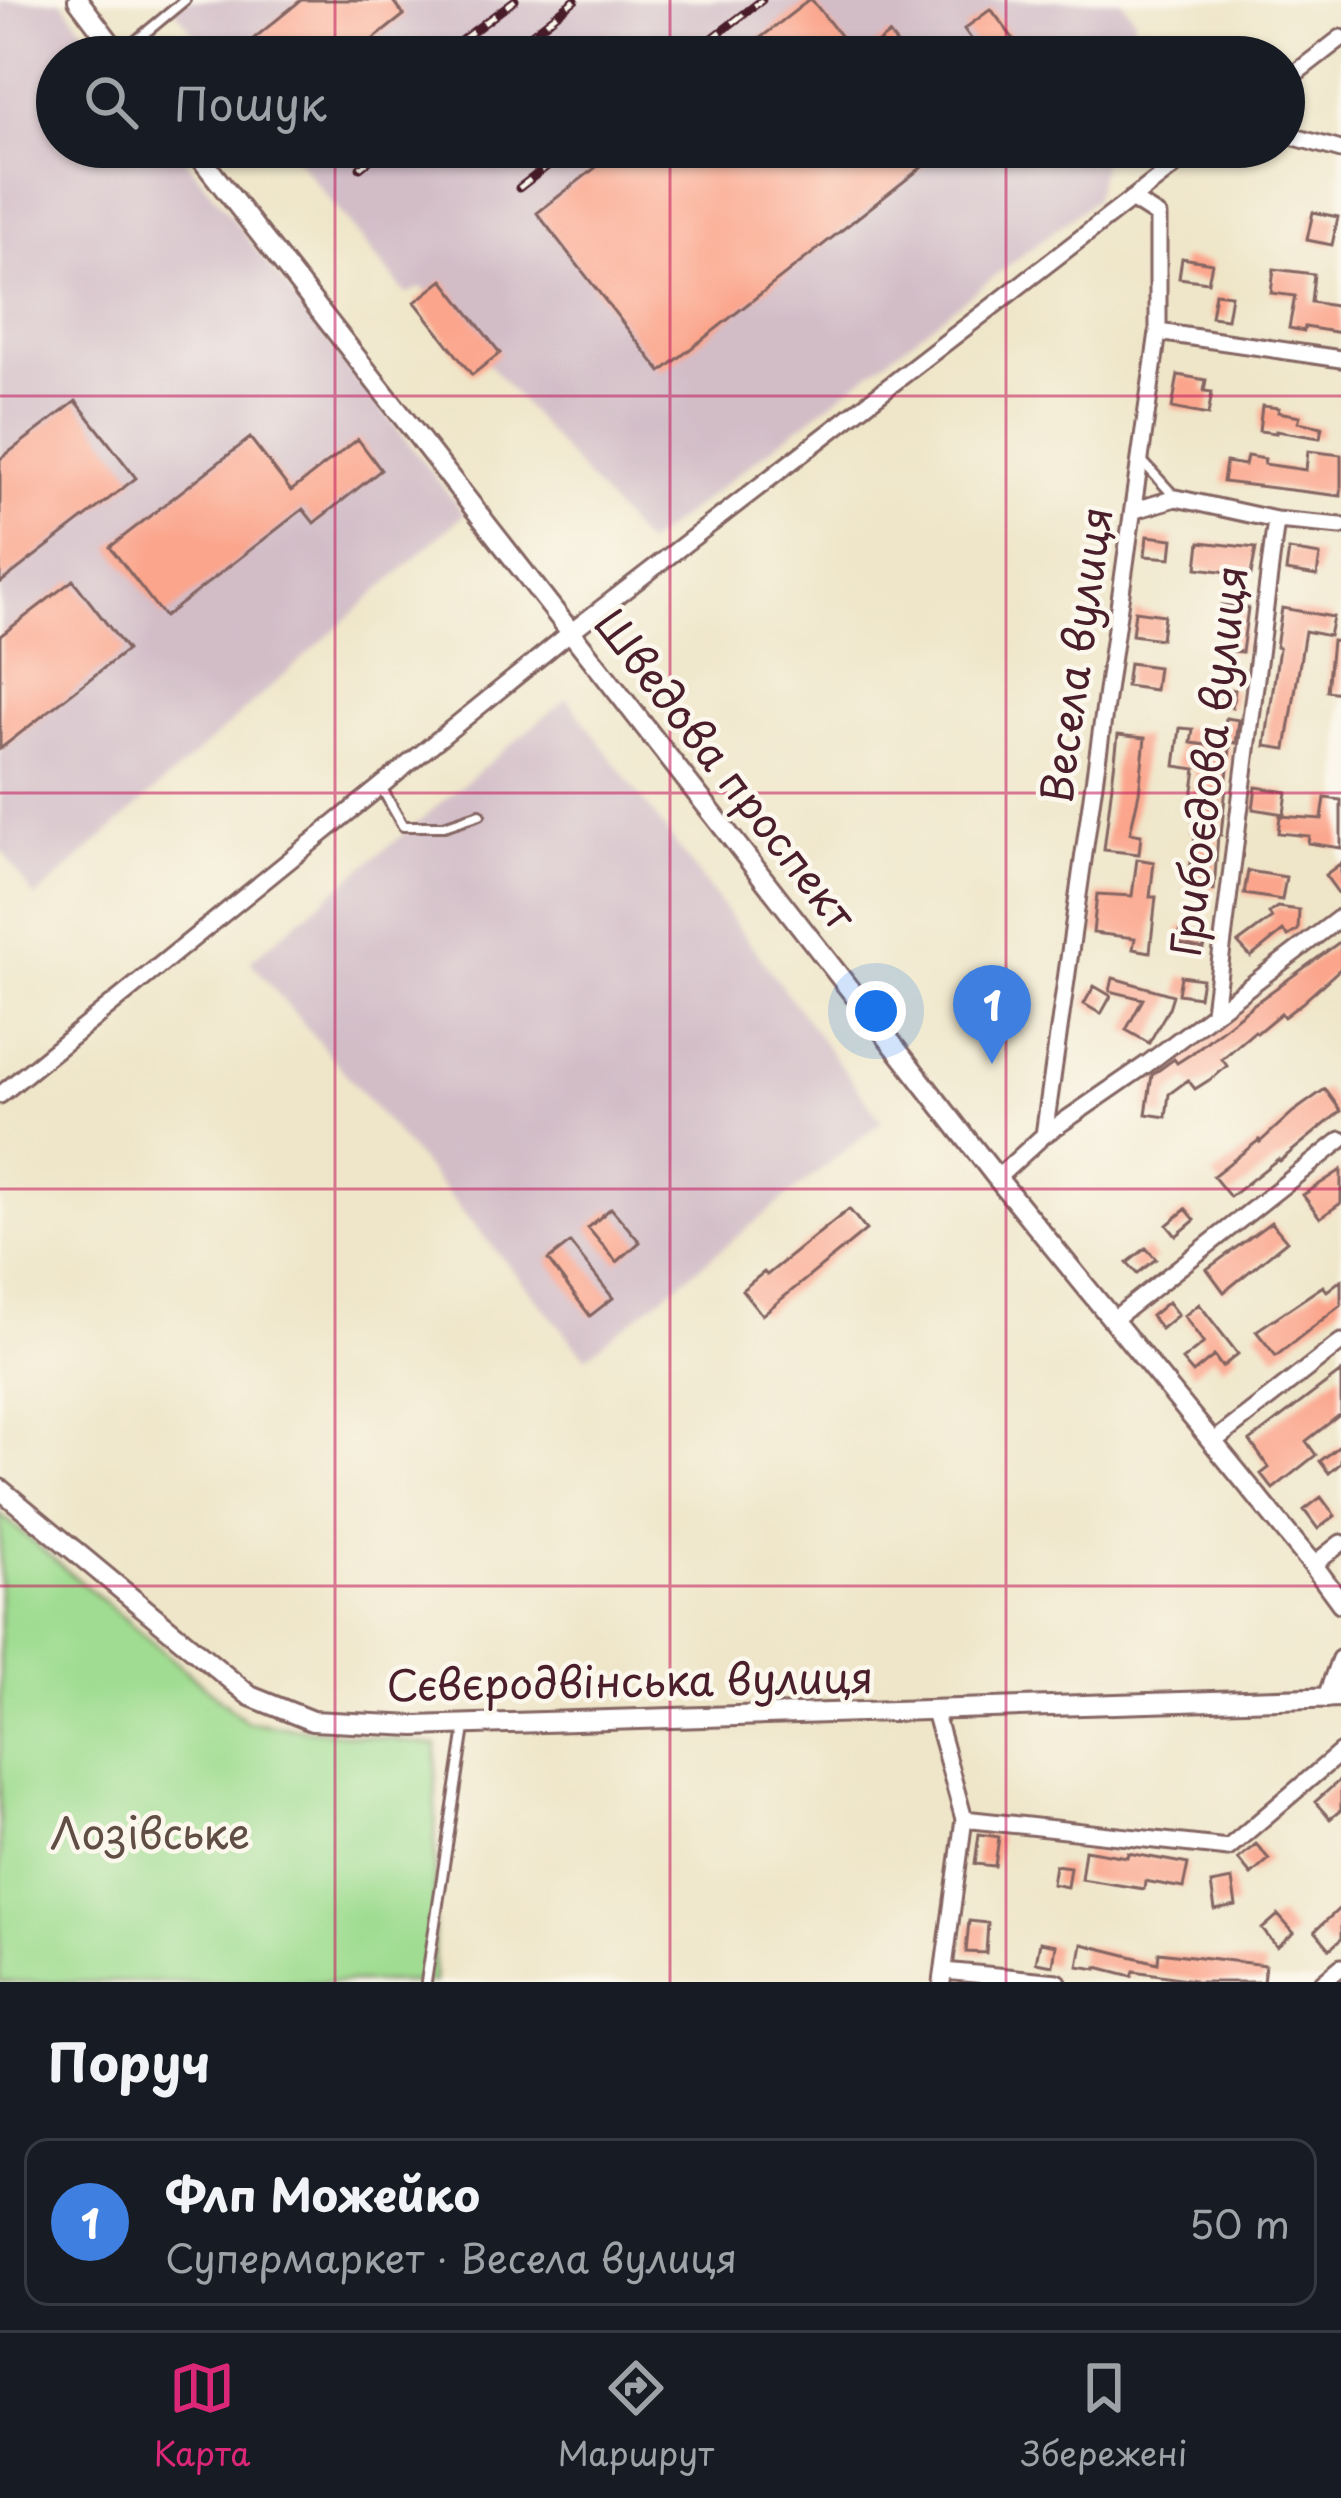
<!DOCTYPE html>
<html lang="uk">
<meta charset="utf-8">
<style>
:root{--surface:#171b24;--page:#20242c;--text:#f1f3f6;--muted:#9ea1a6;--line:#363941;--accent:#db2777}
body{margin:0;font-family:"Playpen Sans",sans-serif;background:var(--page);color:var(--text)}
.you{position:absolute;left:876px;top:1011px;width:42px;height:42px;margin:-30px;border:9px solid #fff;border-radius:50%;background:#1a73e8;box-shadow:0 0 0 18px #1a73e833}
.badge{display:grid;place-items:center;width:78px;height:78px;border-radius:50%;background:var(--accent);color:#fff;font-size:39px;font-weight:700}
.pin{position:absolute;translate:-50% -99px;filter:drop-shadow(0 3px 6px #0008)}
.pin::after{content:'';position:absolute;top:63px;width:42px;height:36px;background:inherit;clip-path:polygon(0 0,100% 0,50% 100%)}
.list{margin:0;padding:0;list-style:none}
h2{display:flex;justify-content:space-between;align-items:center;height:156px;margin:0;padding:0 48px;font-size:51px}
h2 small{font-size:39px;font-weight:400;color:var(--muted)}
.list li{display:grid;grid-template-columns:78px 1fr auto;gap:36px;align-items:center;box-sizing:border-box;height:168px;margin:0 24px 24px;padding:0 24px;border:3px solid var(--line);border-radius:24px}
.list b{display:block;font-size:45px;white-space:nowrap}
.list p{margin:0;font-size:39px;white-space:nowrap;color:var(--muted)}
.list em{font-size:39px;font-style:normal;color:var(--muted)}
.icon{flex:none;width:66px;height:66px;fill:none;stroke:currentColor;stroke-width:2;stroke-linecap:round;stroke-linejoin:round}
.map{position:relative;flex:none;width:1341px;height:1982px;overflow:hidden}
.search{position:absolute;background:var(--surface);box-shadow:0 3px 9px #0004;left:36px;right:36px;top:36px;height:132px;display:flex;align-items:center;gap:30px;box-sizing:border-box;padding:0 42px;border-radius:66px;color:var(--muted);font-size:45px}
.sheet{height:348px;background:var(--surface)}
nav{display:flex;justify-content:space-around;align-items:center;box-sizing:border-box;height:168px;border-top:3px solid var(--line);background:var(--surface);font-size:33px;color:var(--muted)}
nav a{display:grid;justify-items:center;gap:6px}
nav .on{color:var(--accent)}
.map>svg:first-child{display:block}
.industrial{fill:#d2bdc7}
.green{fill:#a0dd92;stroke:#757e5e;stroke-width:3}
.building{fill:#fba58c}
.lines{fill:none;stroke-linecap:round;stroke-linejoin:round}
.service-casing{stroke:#846562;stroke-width:14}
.minor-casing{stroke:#846562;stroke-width:21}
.tertiary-casing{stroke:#846562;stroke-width:24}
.service{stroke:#fff;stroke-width:8}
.minor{stroke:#fff;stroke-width:15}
.tertiary{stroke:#fff;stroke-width:18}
.rail-casing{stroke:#4a1f2b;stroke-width:9}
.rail{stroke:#fbf7ec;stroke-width:4.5;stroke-dasharray:14;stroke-linecap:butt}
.grid{fill:none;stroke:#c2185b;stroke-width:3;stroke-opacity:0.55}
.labels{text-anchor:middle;stroke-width:9;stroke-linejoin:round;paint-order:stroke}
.street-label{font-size:42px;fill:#4a1f2b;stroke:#fbf7ec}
.park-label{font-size:42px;fill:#604e45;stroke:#fbf7ec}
</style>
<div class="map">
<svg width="1341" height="1982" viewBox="0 0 1341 1982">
<rect width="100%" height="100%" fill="#fbf7ec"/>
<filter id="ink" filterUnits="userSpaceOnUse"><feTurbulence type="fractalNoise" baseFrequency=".00833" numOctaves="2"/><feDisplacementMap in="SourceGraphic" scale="24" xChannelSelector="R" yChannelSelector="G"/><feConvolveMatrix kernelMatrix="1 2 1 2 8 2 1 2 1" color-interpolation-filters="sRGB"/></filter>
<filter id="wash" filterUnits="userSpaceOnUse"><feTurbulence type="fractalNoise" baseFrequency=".004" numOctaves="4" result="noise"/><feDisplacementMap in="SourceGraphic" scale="48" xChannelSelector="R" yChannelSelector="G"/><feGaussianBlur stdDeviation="2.7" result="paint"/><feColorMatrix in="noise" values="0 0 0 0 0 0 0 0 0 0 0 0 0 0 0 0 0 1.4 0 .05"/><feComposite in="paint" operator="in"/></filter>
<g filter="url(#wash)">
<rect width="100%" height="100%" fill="#efe6c9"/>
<path class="industrial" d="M0,0H61L106,57H57V147H176L464,514L35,898L0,848Z
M167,0H1121L1135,18L1126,57H213Z
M287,147H1106L1094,200L645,545L422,287L406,294Z
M567,698L882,1121L586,1357L250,961Z"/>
<path class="green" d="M0,1514L247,1722L436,1745L434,1982H0Z"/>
<g id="blocks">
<path class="building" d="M301,0H392L404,15L351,57H266L252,40Z
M809,0H812L857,57H736Z
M991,9L1027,57H984L964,29Z
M889,34L907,57H860Z
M622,147H927L935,157L661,372L537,213Z
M1313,212L1338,217L1332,245L1307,240Z
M1182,258L1212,263L1208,282L1179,278Z
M1274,269L1314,274L1311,302L1341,307V333L1305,327L1304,331L1289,328L1295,296L1271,293Z
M443,280L500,353L472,375L415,302Z
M1215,293L1231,295L1227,319L1211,317Z
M1178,375L1206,380L1204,391L1212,392L1208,415L1172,408Z
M76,401L136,478L0,583V459Z
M1262,406L1279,408L1278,412L1300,416L1298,422L1322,427L1320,438L1276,431V433L1259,431Z
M250,438L291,491L358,439L381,470L314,523L303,509L164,617L110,547Z
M1308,451L1341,455V496L1223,482L1226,462L1245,465L1247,456L1265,459L1264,464L1306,470Z
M1147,536L1173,539L1171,558L1145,556Z
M1200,542L1256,548L1251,575L1197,568Z
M1289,550L1320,555L1317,576L1286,571Z
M73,580L127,650L0,749V636Z
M1221,605L1248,608L1242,652L1224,650L1227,624L1218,623Z
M1282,608L1333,617L1329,636L1305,631L1286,749L1265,746L1279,648L1276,647Z
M1135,611L1164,615L1161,639L1132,635Z
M1332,641L1341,642V693L1327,691Z
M1129,663L1158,667L1155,690L1126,686Z
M1206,685L1235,690L1232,707L1203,702Z
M1226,718L1239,720L1236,743L1223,741Z
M1180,728L1193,729L1191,743L1230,748L1221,835H1218L1214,890L1187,887L1196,832H1192L1195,805L1191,804L1196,769L1175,766Z
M1118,735L1145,738L1139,793L1130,833L1141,835L1139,854L1104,850Z
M1256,787L1287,792L1284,814L1253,809Z
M1325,798L1341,800V848L1308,843L1309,836L1278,833L1280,816L1322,819Z
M1137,859L1154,862L1150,897H1156L1150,952L1133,949L1135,938L1093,933L1097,894L1132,896Z
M1341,863V897L1325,875Z
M1248,871L1286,877L1282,900L1244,894Z
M1277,907L1299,910L1298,930L1288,936L1283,931L1251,957L1238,943L1272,918L1269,913Z
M1181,926L1208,932L1204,949L1177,943Z
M1341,941V968L1302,1003L1284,1017L1281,1013L1257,1033L1255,1031L1222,1059L1227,1066L1214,1077L1195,1089L1188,1080L1169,1094L1166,1117L1146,1114L1152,1075L1174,1059L1177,1063L1191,1054L1254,1004Z
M1181,976L1202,979L1199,997L1178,994Z
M1113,978L1173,995L1169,1008L1149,1043L1126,1030L1143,999L1110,991Z
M1094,986L1111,996L1101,1014L1084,1004Z
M1325,1089L1341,1111L1280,1161L1278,1159L1230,1197L1213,1176L1259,1140L1260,1142L1293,1112Z
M1341,1170V1203L1320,1218L1303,1195Z
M611,1208L640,1242L617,1262L588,1228Z
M849,1209L866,1230L762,1315L742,1290L764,1272L767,1275Z
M1186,1209L1195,1220L1176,1236L1167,1225Z
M1271,1222L1287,1241L1224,1292L1207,1269Z
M570,1243L613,1298L590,1316L548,1260Z
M1146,1248L1156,1259L1137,1274L1127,1263Z
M1341,1280V1305L1276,1356L1256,1331L1323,1286L1327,1291Z
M1168,1302L1178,1315L1161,1329L1151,1316Z
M1199,1304L1238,1354L1222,1367L1214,1356L1193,1373L1182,1360L1204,1343L1184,1316Z
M1341,1372V1414L1306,1441L1316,1455L1273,1489L1261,1474L1269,1468L1250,1441Z
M1341,1445V1463L1329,1473L1320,1461Z
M1321,1497L1335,1516L1318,1529L1304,1510Z
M1341,1779V1810L1330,1819L1315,1802Z
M979,1834L999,1837L995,1866L975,1864Z
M1256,1844L1269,1859L1251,1875L1238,1859Z
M1085,1850L1127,1857L1128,1853L1188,1864L1183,1888L1145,1881L1144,1889L1081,1879Z
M1055,1865L1070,1867L1067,1887L1052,1884Z
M1232,1880L1236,1906L1215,1910L1211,1884Z
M1341,1907V1939L1330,1949L1315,1931Z
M1278,1915L1294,1933L1277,1947L1262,1929Z
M969,1921L988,1923L986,1953L966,1952Z
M1040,1942L1056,1945L1053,1965L1036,1962Z
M1082,1944L1158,1963L1159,1952L1265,1965L1263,1982H1192L1193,1980L1134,1971L1132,1976L1097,1967V1969L1078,1966Z"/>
</g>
</g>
<g filter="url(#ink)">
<use href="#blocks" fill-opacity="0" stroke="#846562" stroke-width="3"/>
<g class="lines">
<defs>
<path id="service" d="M121,53L185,0
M1143,462L1176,498
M381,787L403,826H444L480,814
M426,1982L465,1728"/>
<path id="minor" d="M1284,82L1341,38
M1284,134L1341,150
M1158,332L1341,359
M1135,510L1176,498L1276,520L1341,526
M1214,1011L1276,520
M0,1095L572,631L1199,147
M1044,1135L1158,332V216L1131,199
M997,1178L1044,1135L1147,1064L1341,917
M1114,1319L1341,1140
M1213,1442L1341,1342
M1313,1565L1341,1543
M934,1711L964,1819L942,1982
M964,1819L1228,1848L1341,1752
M944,1971L1058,1982
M1323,1982L1341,1967"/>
<path id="tertiary" d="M78,0L121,57
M192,147L997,1178L1313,1565L1341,1603
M0,1489L250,1696L312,1721L415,1726L1341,1697
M1327,1698L1341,1660"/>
</defs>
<use href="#service" class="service-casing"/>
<use href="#minor" class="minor-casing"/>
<use href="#tertiary" class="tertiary-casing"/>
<use href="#service" class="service"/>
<use href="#minor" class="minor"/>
<use href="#tertiary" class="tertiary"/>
<defs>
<path id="rail" d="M439,57L515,0
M502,57L575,0
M688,57L762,0
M360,168L386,147
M519,188L572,147"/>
</defs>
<use href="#rail" class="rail-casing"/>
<use href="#rail" class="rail"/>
</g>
</g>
<path class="grid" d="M335,0V57M670,0V57M1006,0V57M335,147V1982M670,147V1982M1006,147V1982M0,396H1341M0,793H1341M0,1189H1341M0,1586H1341"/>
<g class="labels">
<g class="street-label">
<text transform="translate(1077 655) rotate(-82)" y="15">Весела вулиця</text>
<text transform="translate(1209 761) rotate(-83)" y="15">Грибоєдова вулиця</text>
<text transform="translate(725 770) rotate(52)" y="15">Шведова проспект</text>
<text transform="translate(630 1682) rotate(-1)" y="15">Сєвєродвінська вулиця</text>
</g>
<g class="park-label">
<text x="150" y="1849">Лозівське</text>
</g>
</g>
</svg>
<div class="you"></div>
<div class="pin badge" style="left:992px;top:1064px;background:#3f7fe0">1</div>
<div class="search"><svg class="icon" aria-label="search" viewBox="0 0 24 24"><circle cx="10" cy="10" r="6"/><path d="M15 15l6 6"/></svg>Пошук</div>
</div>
<section class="sheet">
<h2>Поруч<small></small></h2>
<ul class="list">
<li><span class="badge" style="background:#3f7fe0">1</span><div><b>Флп Можейко</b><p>Супермаркет · Весела вулиця</p></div><em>50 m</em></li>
</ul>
</section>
<nav>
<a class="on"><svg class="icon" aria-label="map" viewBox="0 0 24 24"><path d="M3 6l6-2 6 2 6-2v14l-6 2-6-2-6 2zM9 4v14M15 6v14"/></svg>Карта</a>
<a><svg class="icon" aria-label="directions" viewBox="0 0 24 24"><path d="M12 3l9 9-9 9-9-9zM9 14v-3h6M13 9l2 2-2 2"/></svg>Маршрут</a>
<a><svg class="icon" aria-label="saved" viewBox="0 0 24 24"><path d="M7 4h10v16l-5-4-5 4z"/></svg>Збережені</a>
</nav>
